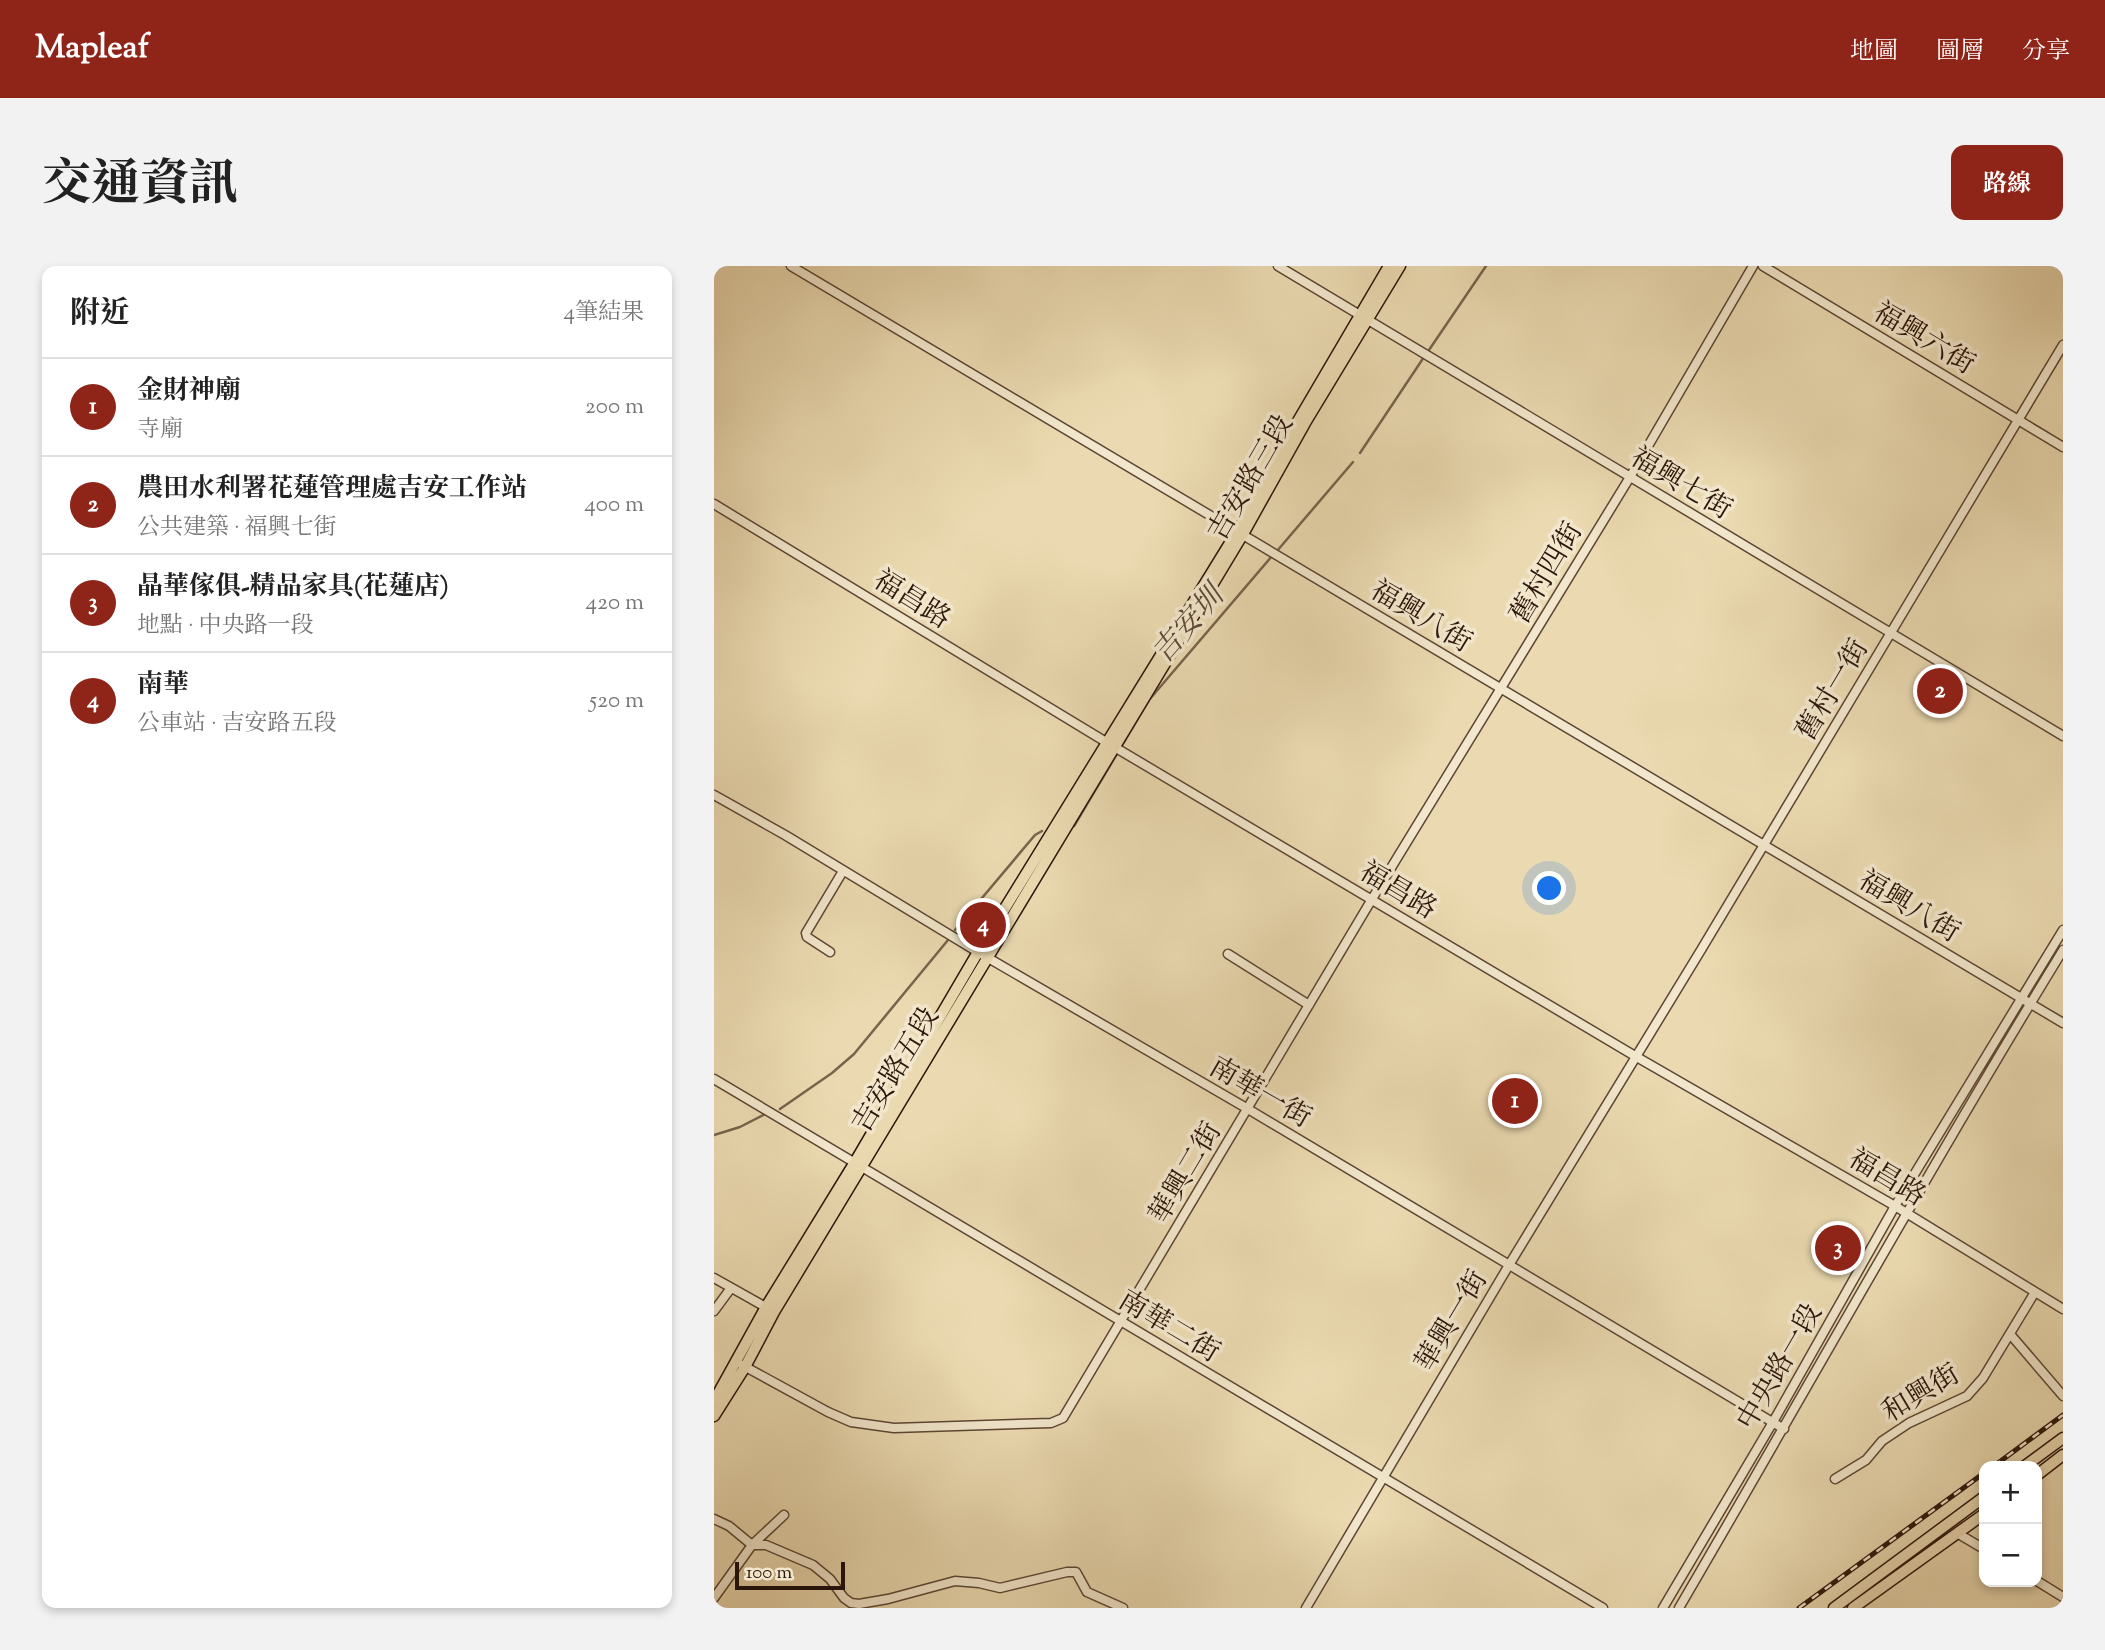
<!DOCTYPE html>
<html lang="zh-TW">
<meta charset="utf-8">
<style>
:root{--surface:#fff;--page:#f2f2f2;--text:#222;--muted:#767676;--line:#e0e0e0;--accent:#8f2418}
body{margin:0;font-family:"Sorts Mill Goudy","Noto Serif TC",serif;background:var(--page);color:var(--text)}
.controls{position:absolute;right:21px;bottom:21px;display:grid;overflow:hidden;border-radius:14px;box-shadow:0 4px 10px #0003}
.controls button{width:63px;height:63px;display:grid;place-items:center;padding:0;border:0;border-bottom:2px solid var(--line);background:var(--surface);color:var(--text);font:35px sans-serif}
.scale{position:absolute;left:21px;bottom:18px;width:110px;box-sizing:border-box;padding-left:7px;border:4px solid #2c150a;border-top:0;font-size:19px;line-height:24px;white-space:nowrap;color:#2c150a;-webkit-text-stroke:5px #f2e7cc;paint-order:stroke}
.you{position:absolute;left:836px;top:623px;width:24px;height:24px;margin:-18px;border:5px solid #fff;border-radius:50%;background:#1a73e8;box-shadow:0 0 0 10px #1a73e833}
.badge{display:grid;place-items:center;width:46px;height:46px;border-radius:50%;background:var(--accent);color:#fff;font-size:23px;font-weight:700}
.pin{position:absolute;translate:-50% -50%;border:4px solid #fff;box-shadow:0 2px 7px #0006}
.list{margin:0;padding:0;list-style:none}
h2{display:flex;justify-content:space-between;align-items:center;height:91px;margin:0;padding:0 28px;font-size:30px}
h2 small{font-size:23px;font-weight:400;color:var(--muted)}
.list li{display:grid;grid-template-columns:46px 1fr auto;gap:21px;align-items:center;box-sizing:border-box;height:98px;padding:0 28px;border-top:2px solid var(--line)}
.list b{display:block;font-size:26px;white-space:nowrap}
.list p{margin:0;font-size:23px;white-space:nowrap;color:var(--muted)}
.list em{font-size:23px;font-style:normal;color:var(--muted)}
.map{position:relative;flex:none;width:1349px;height:1342px;overflow:hidden;border-radius:14px}
header{display:flex;align-items:center;gap:42px;box-sizing:border-box;height:98px;padding:0 35px;background:var(--accent);color:#fff}
header strong{font-size:33px}
nav{display:flex;gap:38px;margin-inline-start:auto;font-size:24px}
.intro{display:flex;align-items:center;justify-content:space-between;box-sizing:border-box;height:168px;padding:0 42px}
h1{margin:0;font-size:49px}
.button{padding:18px 32px;border-radius:14px;background:var(--accent);color:#fff;font-size:24px;font-weight:700}
main{display:flex;gap:42px;padding:0 42px}
aside{flex:1;background:var(--surface);border-radius:14px;box-shadow:0 4px 10px #0003}
.map>svg:first-child{display:block}
.lines{fill:none;stroke-linecap:round;stroke-linejoin:round}
.stream{stroke:#78634c;stroke-width:2.5}
.minor-casing{stroke:#5c4634;stroke-width:11}
.major-casing{stroke:#2c150a;stroke-width:13}
.minor{stroke:#f2e7cc;stroke-width:8}
.major{stroke:#ebdab1;stroke-width:10}
.rail-casing{stroke:#2c150a;stroke-width:5}
.rail{stroke:#f2e7cc;stroke-width:2.5;stroke-dasharray:8;stroke-linecap:butt}
.labels{text-anchor:middle;stroke-width:7;stroke-linejoin:round;paint-order:stroke}
.street-label{font-size:28px;fill:#2c150a;stroke:#f2e7cc}
.water-label{font-size:30px;font-style:italic;fill:#5e4936;stroke:#f2e7cc}
</style>
<header>
<strong>Mapleaf</strong>
<nav><a>地圖</a><a>圖層</a><a>分享</a></nav>
</header>
<div class="intro"><h1>交通資訊</h1><a class="button">路線</a></div>
<main>
<aside>
<h2>附近<small>4筆結果</small></h2>
<ul class="list">
<li><span class="badge">1</span><div><b>金財神廟</b><p>寺廟</p></div><em>200 m</em></li>
<li><span class="badge">2</span><div><b>農田水利署花蓮管理處吉安工作站</b><p>公共建築 · 福興七街</p></div><em>400 m</em></li>
<li><span class="badge">3</span><div><b>晶華傢俱-精品家具(花蓮店)</b><p>地點 · 中央路一段</p></div><em>420 m</em></li>
<li><span class="badge">4</span><div><b>南華</b><p>公車站 · 吉安路五段</p></div><em>520 m</em></li>
</ul>
</aside>
<div class="map">
<svg width="1349" height="1342" viewBox="0 0 1349 1342">
<rect width="100%" height="100%" fill="#ebdab1"/>
<filter id="stains"><feTurbulence type="fractalNoise" baseFrequency=".00286" numOctaves="4"/><feColorMatrix values="0 0 0 0 .2 0 0 0 0 .09 0 0 0 0 .02 0 0 0 .5 -.17"/></filter>
<radialGradient id="worn" r=".72"><stop offset=".6" stop-color="#630" stop-opacity="0"/><stop offset="1" stop-color="#630" stop-opacity=".3"/></radialGradient>
<g class="lines">
<path class="stream" d="M715,84L772,0
M646,187L710,91
M563,285L639,196
M356,561L360,560L435,434L558,290
M241,664L321,569L328,565
M66,843L118,807L140,788L234,674
M0,869L26,861L53,847"/>
<defs>
<path id="minor" d="M77,0L1349,757
M564,0L1349,470
M1049,0L1349,181
M0,238L392,476L921,790L1181,940L1349,1043
M0,529L71,569L264,686L534,843L1070,1163
M116,686L93,671L92,667L129,605
M514,688L595,739
M0,813L889,1342
M0,1012L55,1043
M0,1045L17,1022
M1296,1068L1349,1130
M28,1099L114,1146L137,1156L180,1162L337,1157L349,1152L658,633L916,211L1039,0
M1121,1213L1152,1194L1168,1175L1195,1157L1253,1130L1269,1112L1321,1026
M0,1253L15,1260L38,1279H52L99,1299L116,1313L130,1332L137,1337L145,1338L174,1333L241,1315L265,1317L286,1322L353,1306H362L373,1326L409,1342
M1243,1267L1270,1283
M1323,1315L1349,1331
M0,1332L38,1279L70,1249
M592,1342L795,999L987,684L1349,79
M949,1342L1059,1156L1181,940L1349,664
M965,1342C1093,1123 1216,901 1349,684"/>
<path id="major" d="M0,1135L52,1041L141,896L264,686L524,264L584,155L675,0
M0,1150L31,1101L60,1046L529,268L591,157L686,0
M1311,1200L1349,1172
M1323,1209L1349,1189
M1120,1342L1270,1231
M1139,1342L1270,1248"/>
</defs>
<use href="#minor" class="minor-casing"/>
<use href="#major" class="major-casing"/>
<use href="#minor" class="minor"/>
<use href="#major" class="major"/>
<defs>
<path id="rail" d="M1280,1200L1349,1149
M1085,1342L1270,1207"/>
</defs>
<use href="#rail" class="rail-casing"/>
<use href="#rail" class="rail"/>
</g>
<g class="labels">
<g class="street-label">
<text transform="translate(1211 71) rotate(31)" y="10">福興六街</text>
<text transform="translate(535 211) rotate(-60)" y="10">吉安路三段</text>
<text transform="translate(968 216) rotate(31)" y="10">福興七街</text>
<text transform="translate(831 306) rotate(-59)" y="10">舊村四街</text>
<text transform="translate(199 332) rotate(32)" y="10">福昌路</text>
<text transform="translate(708 349) rotate(31)" y="10">福興八街</text>
<text transform="translate(1117 423) rotate(-59)" y="10">舊村一街</text>
<text transform="translate(685 623) rotate(31)" y="10">福昌路</text>
<text transform="translate(1196 639) rotate(31)" y="10">福興八街</text>
<text transform="translate(180 803) rotate(-59)" y="10">吉安路五段</text>
<text transform="translate(547 825) rotate(30)" y="10">南華一街</text>
<text transform="translate(470 906) rotate(-59)" y="10">華興二街</text>
<text transform="translate(1174 910) rotate(31)" y="10">福昌路</text>
<text transform="translate(736 1054) rotate(-59)" y="10">華興一街</text>
<text transform="translate(456 1059) rotate(31)" y="10">南華二街</text>
<text transform="translate(1064 1100) rotate(-60)" y="10">中央路一段</text>
<text transform="translate(1206 1126) rotate(-31)" y="10">和興街</text>
</g>
<g class="water-label">
<text transform="translate(473 358) rotate(-49)" y="10">吉安圳</text>
</g>
</g>
<rect width="100%" height="100%" filter="url(#stains)"/>
<rect width="100%" height="100%" fill="url(#worn)"/>
</svg>
<div class="controls">
<button>+</button>
<button>−</button>
</div>
<div class="scale">100 m</div>
<div class="you"></div>
<div class="pin badge" style="left:801px;top:835px">1</div>
<div class="pin badge" style="left:1226px;top:425px">2</div>
<div class="pin badge" style="left:1124px;top:982px">3</div>
<div class="pin badge" style="left:269px;top:659px">4</div>
</div>
</main>
